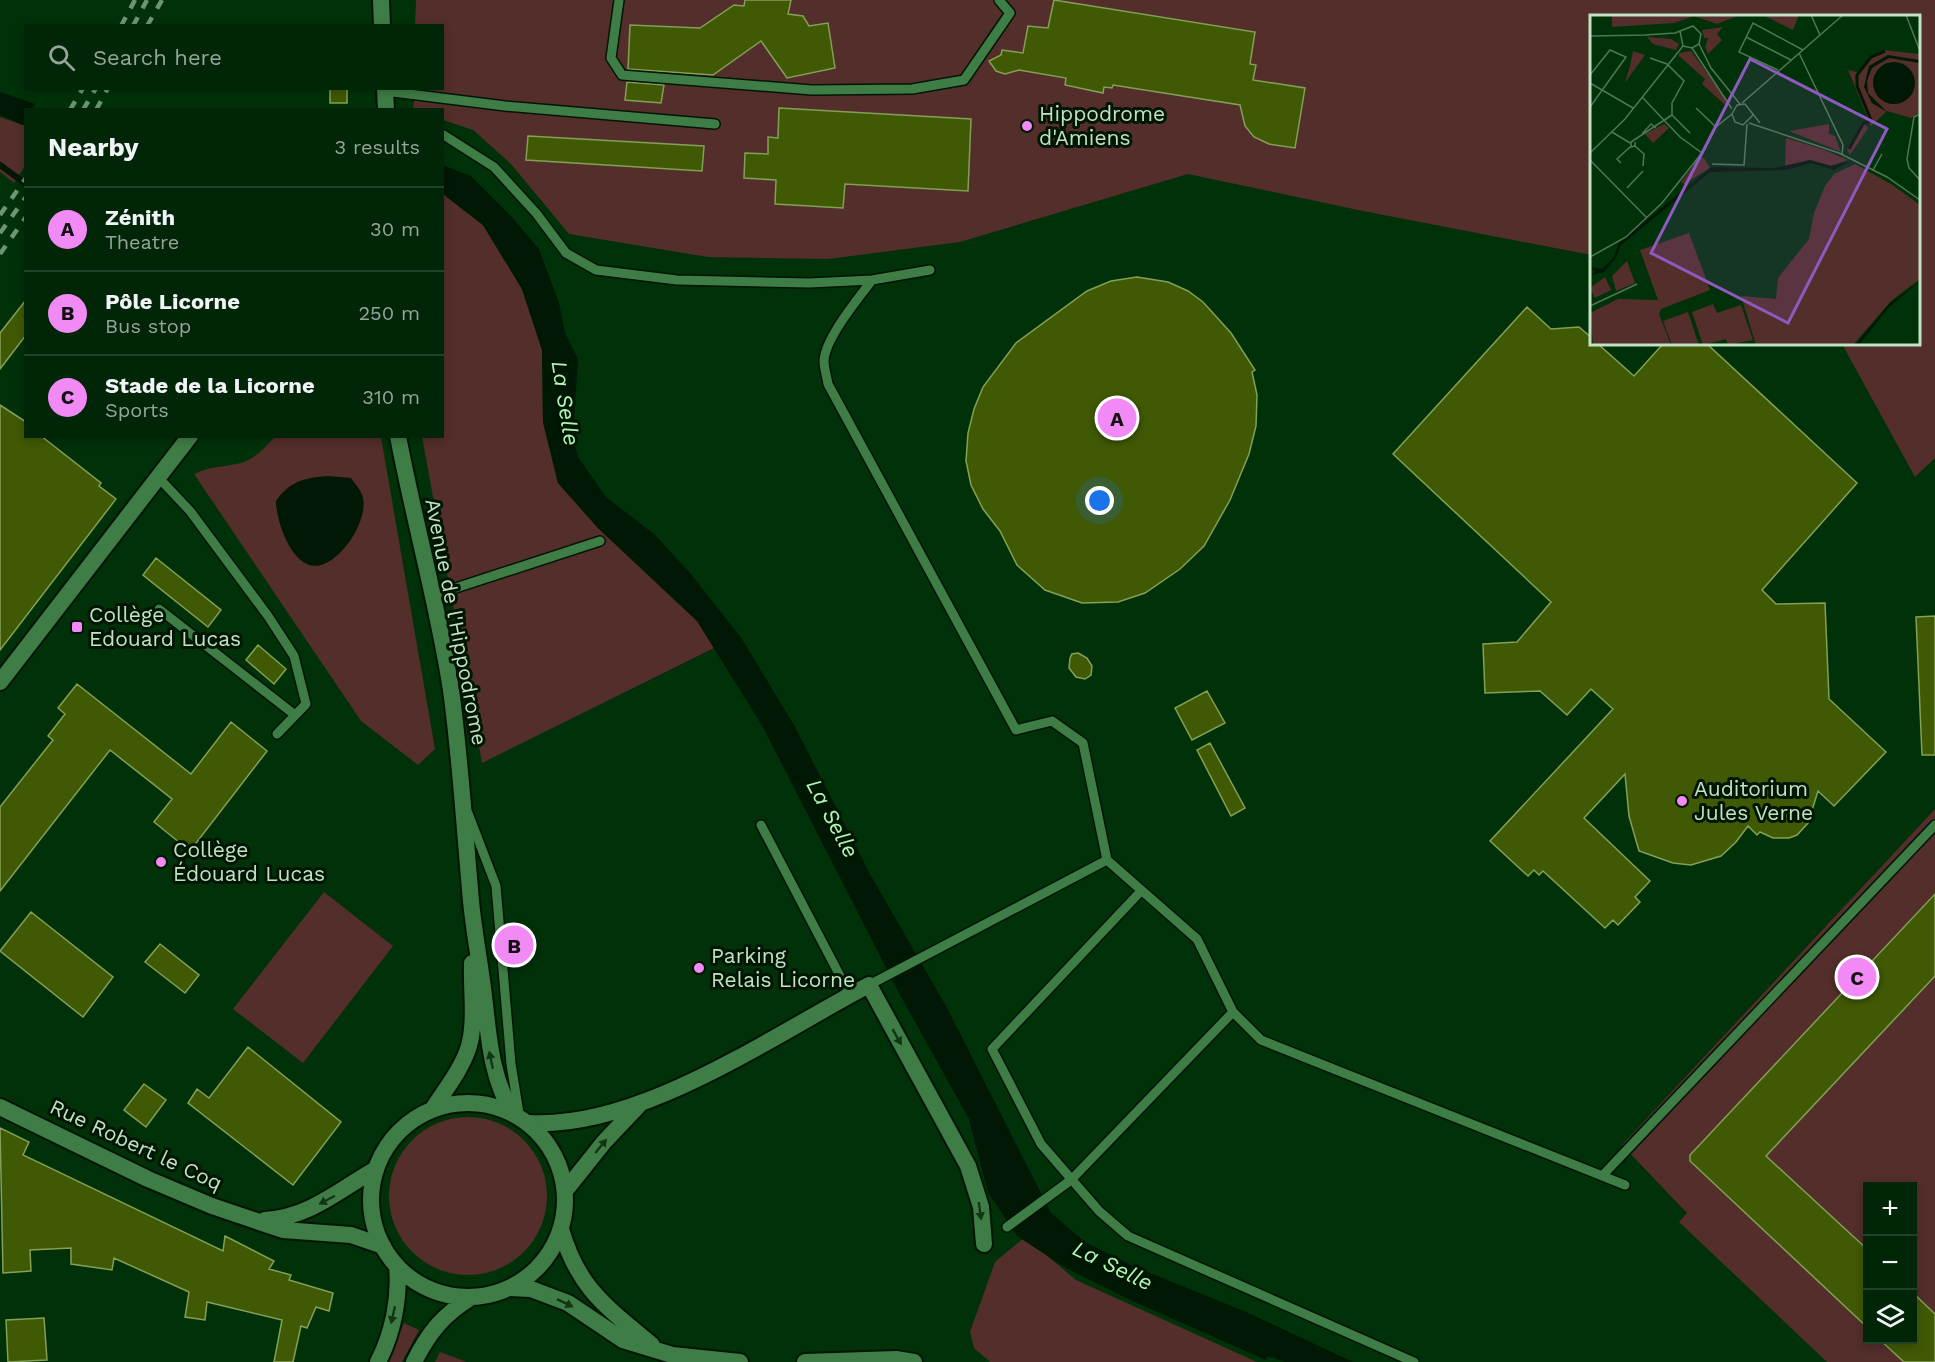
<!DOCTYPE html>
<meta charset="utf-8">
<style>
:root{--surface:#002507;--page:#0e3115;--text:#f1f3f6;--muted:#95a59b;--line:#224228;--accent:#f18af4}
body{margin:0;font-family:"Work Sans",sans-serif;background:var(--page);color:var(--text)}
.controls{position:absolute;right:18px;bottom:18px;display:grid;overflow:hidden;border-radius:0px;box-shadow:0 3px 9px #0003}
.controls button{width:54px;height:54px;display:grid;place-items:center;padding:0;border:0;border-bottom:2px solid var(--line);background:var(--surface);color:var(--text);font:30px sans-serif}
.you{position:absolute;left:1100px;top:501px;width:21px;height:21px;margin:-15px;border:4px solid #fff;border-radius:50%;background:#1a73e8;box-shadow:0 0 0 9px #1a73e833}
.badge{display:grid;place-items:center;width:39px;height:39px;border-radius:50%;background:var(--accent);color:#111;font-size:20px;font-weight:700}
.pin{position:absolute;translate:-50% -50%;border:3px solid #fff;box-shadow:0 2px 6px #0006}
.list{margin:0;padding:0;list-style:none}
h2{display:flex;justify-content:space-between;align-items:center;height:78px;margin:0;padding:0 24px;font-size:26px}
h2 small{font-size:20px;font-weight:400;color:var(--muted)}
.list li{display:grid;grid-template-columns:39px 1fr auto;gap:18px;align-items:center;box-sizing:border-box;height:84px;padding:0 24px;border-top:2px solid var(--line)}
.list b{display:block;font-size:22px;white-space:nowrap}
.list p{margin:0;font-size:20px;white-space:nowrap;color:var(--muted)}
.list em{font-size:20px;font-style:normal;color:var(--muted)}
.icon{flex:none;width:33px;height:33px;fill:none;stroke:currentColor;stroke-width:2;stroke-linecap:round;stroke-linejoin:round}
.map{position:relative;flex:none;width:1935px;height:1362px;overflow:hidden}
.search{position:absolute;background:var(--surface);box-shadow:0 3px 9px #0003;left:24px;top:24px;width:420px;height:66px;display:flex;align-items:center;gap:15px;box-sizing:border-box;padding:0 21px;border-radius:0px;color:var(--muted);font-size:22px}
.panel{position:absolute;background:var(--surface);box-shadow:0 3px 9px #0003;left:24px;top:108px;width:420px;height:330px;border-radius:0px}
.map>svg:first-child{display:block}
.green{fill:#532e2b;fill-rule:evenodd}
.water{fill:#011804}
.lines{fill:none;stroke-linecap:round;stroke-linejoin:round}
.stream{stroke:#011804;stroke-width:6}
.building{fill:#405905;stroke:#84a056;stroke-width:1.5}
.service-casing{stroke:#031505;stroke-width:12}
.minor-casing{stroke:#031505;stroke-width:20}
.tertiary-casing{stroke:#031505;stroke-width:20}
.secondary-casing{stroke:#031505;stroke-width:20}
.service{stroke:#3f7d46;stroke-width:9}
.minor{stroke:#3f7d46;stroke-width:16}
.tertiary{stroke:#3f7d46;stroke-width:16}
.secondary{stroke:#3f7d46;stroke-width:16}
.rail{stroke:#6e9573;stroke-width:4.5;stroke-dasharray:10 10;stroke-linecap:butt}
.oneway{fill:#133516}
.poi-dot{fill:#f18af4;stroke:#001602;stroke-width:2}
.labels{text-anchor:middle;stroke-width:6;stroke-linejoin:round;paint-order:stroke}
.poi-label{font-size:21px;fill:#c2e2c4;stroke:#001602;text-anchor:start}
.street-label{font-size:21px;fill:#c2e2c4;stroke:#001602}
.water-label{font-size:22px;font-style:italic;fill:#aef8b3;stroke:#001602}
.inset-river{fill:none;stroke:#011804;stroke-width:3}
.inset-road{fill:none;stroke:#4e7854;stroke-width:1.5}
.view{fill:#8d5ac0;fill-opacity:0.15;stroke:#8d5ac0;stroke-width:3}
.inset-edge{fill:none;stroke:#c2e2c4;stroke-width:3}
</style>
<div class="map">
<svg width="1935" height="1362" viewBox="0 0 1935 1362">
<rect width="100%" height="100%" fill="#003109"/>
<path class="green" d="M416,0H1935V458L1915,477L1842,344H1918V16H1592L1591,255L1358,210L1188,174L960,242L828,259L708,257L569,234L511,164L473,130L443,120L442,110H413L415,89L442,88V26L415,25Z
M0,117L25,126V166L14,183L0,172Z
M443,194L483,225L522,289L542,350L543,422L558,483L598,528L697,621L714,648L482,763L422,437L442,436Z
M275,437H381L435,749L418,765L361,721L194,474C210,466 224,467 241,463C255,459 265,447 275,437Z
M1935,809V1362H1827L1679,1222L1687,1213L1622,1145ZM1868,1186H1912V1340H1868Z
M324,892L393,946L303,1063L233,1009Z
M389 1196a79 79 0 1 1 158 0a79 79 0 1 1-158 0Z
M1025,1237L1076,1280L1257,1362H990L974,1348L970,1332L995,1262Z
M404,1323L419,1330L402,1362H386Z
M440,1352L467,1362H435Z"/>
<path class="water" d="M0,92L35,104L32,109L26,110L23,125L0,115Z
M442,165L471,176L509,214L539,249L559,303L565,333L578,359L573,437L578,457L606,497L655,535L690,573L742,639L795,727L871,876L946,1006L1051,1213L1085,1242L1133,1266L1246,1312L1353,1362H1285L1267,1356L1266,1360L1128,1299L1066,1268L1017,1236L988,1192L969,1119L899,993L763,727L697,621L598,528L558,483L543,422L542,350L522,289L483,225L443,194Z
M328,476L351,478C355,484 362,491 363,498C368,520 343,559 321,565C293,573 276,521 276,501C290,481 304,478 328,476Z"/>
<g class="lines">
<path class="stream" d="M0,165L26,184"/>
</g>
<path class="building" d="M745,0H791L788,14L803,16L809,26L828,23L835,68L787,78L761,41L713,75L628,69L630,25L700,28L734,5L744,6Z
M1054,0L1255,32L1250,64L1256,65L1253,80L1305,88L1295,148L1269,144L1254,137L1245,126L1240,105L1113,85L1112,88L1104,87L1103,93L1065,85L1066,78L1019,70L1005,74L996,71L989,61L1001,55L1002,50L1023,53L1028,26L1048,28Z
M627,82L664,85L661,103L625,100Z
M330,88H347V103H330Z
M779,108L971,119L968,191L845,184L843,208L775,204L776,180L744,178L745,153L768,154V137L778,138Z
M528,136L704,146L702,171L526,160Z
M1137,277L1168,282L1188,291L1203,302L1231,333L1255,370L1252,372L1257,395L1256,426L1249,454L1230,500L1204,546L1180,569L1145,593L1118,602L1082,603L1045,590L1017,565L1000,531L983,509L971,485L966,461L968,433L974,409L983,387L1016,343L1087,291L1111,281Z
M26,300V335L0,369V333Z
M1527,307L1551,329L1579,327L1592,338V344H1598L1634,376L1663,344H1707L1857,483L1762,590L1776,604L1825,603L1829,699L1886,752L1834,806L1818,791L1808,823L1797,835L1789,838H1773L1760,832L1757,835L1748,826L1736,842L1721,856L1691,865L1673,863L1639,851L1629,816L1625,774L1584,818L1650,881L1635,897L1640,902L1618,925L1613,920L1605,928L1543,871L1539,875L1534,870L1528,876L1490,841L1613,709L1591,689L1567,715L1540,691L1485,693L1483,644L1517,642L1551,602L1393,454Z
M0,405L26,422V436H41L101,483L99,486L116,499L0,650Z
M156,558L221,610L208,627L143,575Z
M1935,616V755H1922L1916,617Z
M258,645L286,669L274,684L246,660Z
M1078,653L1087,658L1092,666L1091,675L1085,679L1076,677L1069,668L1070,658L1072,654Z
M77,684L191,774L231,722L267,751L190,851L154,822L172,799L110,750L0,891V807L53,740L48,736L65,714L58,708Z
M1207,691L1225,723L1192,740L1175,708Z
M1210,743L1245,808L1231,816L1197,750Z
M1935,894V976L1766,1156L1868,1250V1328L1690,1161V1155Z
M31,912L113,977L83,1017L0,951Z
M160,944L199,975L185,993L145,962Z
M248,1047L341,1122L293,1185L188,1103L197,1089L209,1098Z
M144,1084L166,1100L146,1127L124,1110Z
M0,1128L29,1142L23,1155L223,1251L225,1236L274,1261L269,1269L291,1275L289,1280L333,1293L329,1311L316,1307L307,1328L301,1326L293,1362H274L282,1320L207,1302L205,1320L185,1317L189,1292L114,1258L112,1270L71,1264V1248L30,1250L31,1271L3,1273Z
M1912,1292L1935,1314V1362H1904L1880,1340H1912Z
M44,1318L47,1360L8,1362L6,1320Z"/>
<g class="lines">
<defs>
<path id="service" d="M619,0L611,58L622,75L812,90L912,89L964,80L1010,13L999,0
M385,91L505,106L715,124
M442,134L494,167L536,213L566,253L596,270L677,280L809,283L872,280L930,270
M872,280C858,299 825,338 824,361C824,368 827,377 828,384L1016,730L1052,721L1083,743L1107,860L1197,939L1233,1012L1071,1180L1007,1227
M158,477L190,511L268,616L294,656L306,704L277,734
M431,596L600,541
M159,609L295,715
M468,813L496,886L511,1064L520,1119
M761,825L850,995
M1141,891L992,1049L1041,1144L1099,1211L1128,1236L1414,1362
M869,985L1107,860
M1233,1012L1261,1040L1625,1185
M1602,1176L1935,825"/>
<path id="minor" d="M0,682L190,436
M528,1123C640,1130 771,1036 869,985L968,1166L981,1207L984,1244
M565,1191L604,1142L640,1104"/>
<path id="tertiary" d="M0,1107L148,1179L212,1206L283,1230L351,1235L383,1246
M265,1220C310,1217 339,1190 376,1169
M561,1229C578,1289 607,1307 652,1345
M509,1288L531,1289L568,1303L623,1340L672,1355L740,1362
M805,1362L896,1359L914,1362"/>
<path id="secondary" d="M381,0L382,26
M385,88L386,110
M398,436C414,521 438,605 451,690C460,756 464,822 470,889C472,922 479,955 483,988C489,1033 489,1074 513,1114
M371 1200a97 97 0 1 1 194 0a97 97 0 1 1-194 0Z
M432,1110C445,1090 462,1069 469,1046C476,1020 471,990 472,963
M378,1362C393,1333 400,1298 397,1266
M414,1362C429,1332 444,1314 472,1297"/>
</defs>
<use href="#service" class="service-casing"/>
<use href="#minor" class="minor-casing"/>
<use href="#tertiary" class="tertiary-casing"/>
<use href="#secondary" class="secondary-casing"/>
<use href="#service" class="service"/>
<use href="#minor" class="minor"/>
<use href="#tertiary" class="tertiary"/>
<use href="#secondary" class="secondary"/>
<path class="rail" d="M121,26L135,0
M133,26L147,0
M147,26L162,0
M70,110L83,88
M83,110L96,88
M96,110L108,88
M0,215L26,178
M0,233L26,197
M0,254L26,217"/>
</g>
<defs><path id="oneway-solid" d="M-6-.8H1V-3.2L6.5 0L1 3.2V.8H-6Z" transform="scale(1.5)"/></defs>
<g class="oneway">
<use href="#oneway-solid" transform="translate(897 1037) rotate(61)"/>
<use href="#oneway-solid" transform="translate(491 1060) rotate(-102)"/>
<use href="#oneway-solid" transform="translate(601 1146) rotate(-51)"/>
<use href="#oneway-solid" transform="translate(327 1200) rotate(152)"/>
<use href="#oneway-solid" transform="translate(980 1211) rotate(82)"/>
<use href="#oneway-solid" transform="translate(565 1303) rotate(26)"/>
<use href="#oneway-solid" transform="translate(393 1315) rotate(103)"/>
</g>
<g class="poi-dot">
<circle cx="1027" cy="126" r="6"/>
<rect x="71" y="621" width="12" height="12" rx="3"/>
<circle cx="1682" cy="801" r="6"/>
<circle cx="161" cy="862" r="6"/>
<circle cx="699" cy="968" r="6"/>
</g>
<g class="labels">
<g class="poi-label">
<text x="1039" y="121">Hippodrome<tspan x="1039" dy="24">d'Amiens</tspan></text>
<text x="89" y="622">Collège<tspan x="89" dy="24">Edouard Lucas</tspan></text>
<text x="1694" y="796">Auditorium<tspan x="1694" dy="24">Jules Verne</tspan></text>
<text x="173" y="857">Collège<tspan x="173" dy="24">Édouard Lucas</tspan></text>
<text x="711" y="963">Parking<tspan x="711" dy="24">Relais Licorne</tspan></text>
</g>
<g class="street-label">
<text transform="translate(456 622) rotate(79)" y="7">Avenue de l'Hippodrome</text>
<text transform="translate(136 1145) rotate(25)" y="7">Rue Robert le Coq</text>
</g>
<g class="water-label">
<text transform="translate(566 403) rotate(81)" y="8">La Selle</text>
<text transform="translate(833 818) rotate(62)" y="8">La Selle</text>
<text transform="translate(1113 1265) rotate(26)" y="8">La Selle</text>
</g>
</g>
<g transform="translate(1590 15)">
<rect width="330" height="330" fill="#003109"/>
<path d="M22,0H150L127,9L104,1L84,8L22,12ZM173,0H209L203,15ZM133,12L127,19L132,25L118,39L115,32L118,23H114L112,15ZM57,22L81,24L89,29L86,35L63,29ZM294,35L329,39L330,97L321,103L297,96L281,111L258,55L267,57L280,42ZM43,36L55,40L35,68L40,51ZM101,36L139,88L136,91L112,69L115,64L89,41V38ZM274,108L278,113L260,140L257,134ZM74,109L79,113L63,128L55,119ZM239,109V119L245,121L251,137L199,116ZM196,123L232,134L258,145L241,151L220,145L195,152ZM109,143H114L120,153L94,169L91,167ZM265,149L301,169L330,190V264L302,285L263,330H166L151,281L186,284L188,263L219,224L224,198L235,171L244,159ZM99,218L120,275L71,294L69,299L81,330H3L0,298L28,284L68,285L50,235ZM37,246L45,268L26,276L22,261ZM15,262L21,275L5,283L0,273ZM123,289L127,298L151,290L163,325L138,330L136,324L113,330L102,297ZM98,297L109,330H82L73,306Z" fill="#532e2b"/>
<path d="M298,40L330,45V48L299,43L282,53L277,66L278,78L297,97L282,88L274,72L279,51ZM283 68a21 21 0 1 1 42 0a21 21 0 1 1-42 0ZM220,145L241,151L260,146L244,155L221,148L195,155L120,157L31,230L26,243L14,257L0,260L5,257L0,252L12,254L24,242L29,228L121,152L185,153ZM330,266L298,293L269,330H265L299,289Z" fill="#011804"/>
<path class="inset-river" d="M259,134L273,109L281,105L267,71V60L281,42L295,36"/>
<path class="inset-road" d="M221,0L230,20M316,0L330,36M55,20L85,18L103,11L111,19L109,29L102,33L93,31L90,16M0,21L58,20M156,22L201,45M109,29L121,53L150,89M102,33L142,94M209,38L253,130L252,140M188,55L149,37L163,8L213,35M0,60L20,35L36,42L0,92M0,68L43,93M52,82L90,122L112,138M152,88L253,0M106,93L126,112M330,99L324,102L317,144L319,153L330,165M82,100L100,118M163,100L153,110L145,107L142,99L147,90L155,89L170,108M159,108L249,138L297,162L330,185M22,117L40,128M52,119L61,109L66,113M45,127V131L41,132V127L82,100V88L94,66L77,49L60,43M45,131L54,139L53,151M0,138L35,104L93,31M0,145L56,202M31,148L27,144L40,132M122,149L154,150L157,109M283,155L292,139M37,173L53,156M0,242L36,222L72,188L115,134L126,112L142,99M0,291L47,269"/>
<path class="view" d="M160,44L297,114L198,308L61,238Z"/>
<rect width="330" height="330" class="inset-edge"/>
</g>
</svg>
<div class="controls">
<button>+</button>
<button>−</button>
<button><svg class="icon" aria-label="layers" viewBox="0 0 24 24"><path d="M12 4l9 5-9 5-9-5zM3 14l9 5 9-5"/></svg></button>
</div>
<div class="you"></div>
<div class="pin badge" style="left:1117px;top:418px">A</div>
<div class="pin badge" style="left:514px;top:945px">B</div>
<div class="pin badge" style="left:1857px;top:977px">C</div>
<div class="search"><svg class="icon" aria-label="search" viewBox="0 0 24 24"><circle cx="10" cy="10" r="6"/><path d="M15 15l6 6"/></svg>Search here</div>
<section class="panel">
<h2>Nearby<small>3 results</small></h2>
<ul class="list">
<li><span class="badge">A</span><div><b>Zénith</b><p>Theatre</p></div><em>30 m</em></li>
<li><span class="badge">B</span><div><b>Pôle Licorne</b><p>Bus stop</p></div><em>250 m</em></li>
<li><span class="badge">C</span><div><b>Stade de la Licorne</b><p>Sports</p></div><em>310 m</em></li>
</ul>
</section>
</div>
